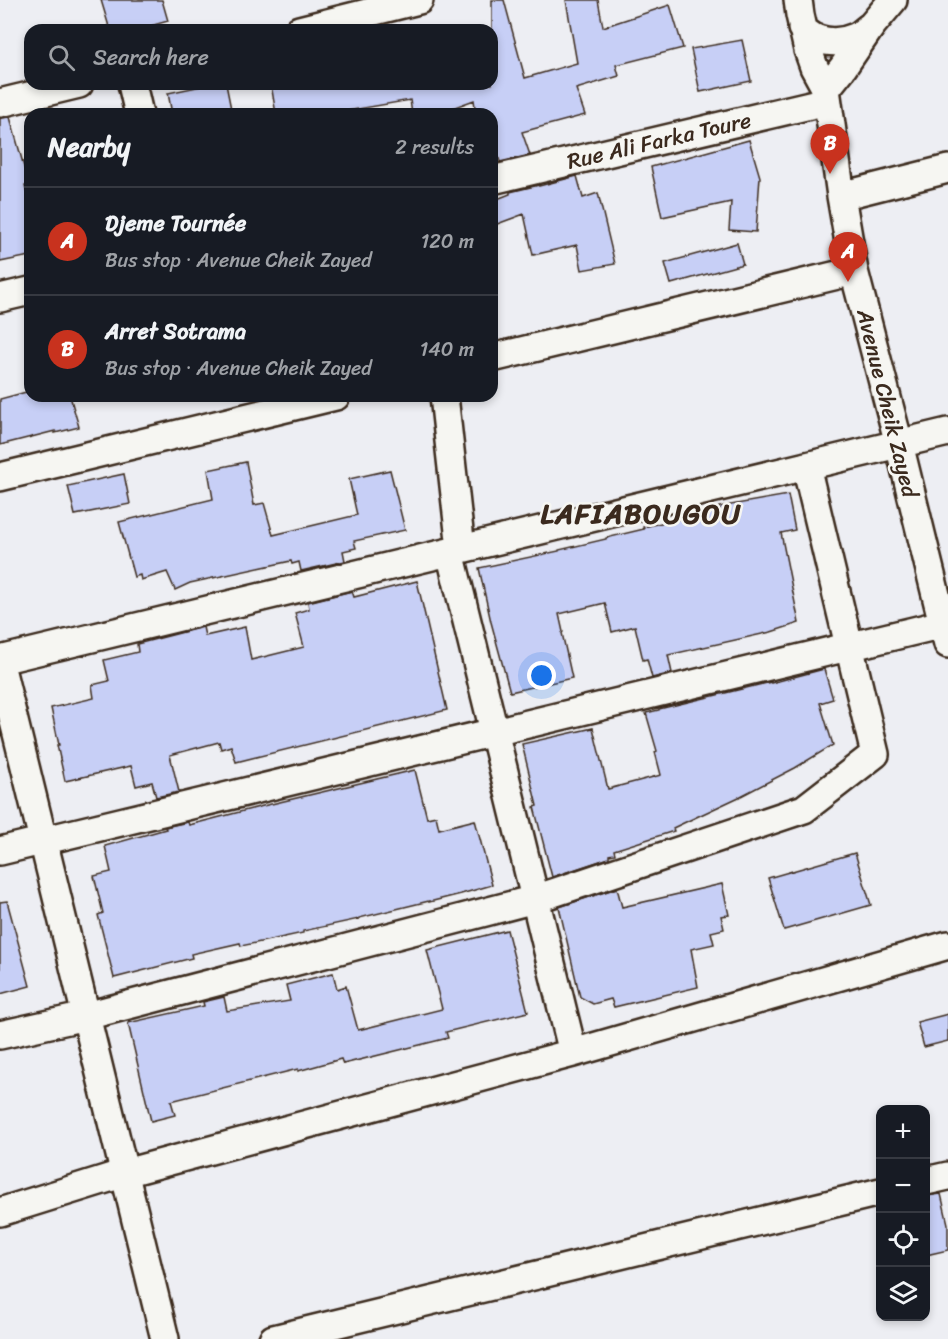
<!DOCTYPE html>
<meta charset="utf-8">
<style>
:root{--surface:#171b24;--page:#242831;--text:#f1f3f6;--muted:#9ea1a6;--line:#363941;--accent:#c8321e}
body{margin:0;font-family:Sriracha,sans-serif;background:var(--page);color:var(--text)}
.controls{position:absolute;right:18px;bottom:18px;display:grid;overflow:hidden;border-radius:12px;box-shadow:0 3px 9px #0003}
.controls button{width:54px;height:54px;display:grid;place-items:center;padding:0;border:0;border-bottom:2px solid var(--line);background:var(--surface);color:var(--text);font:30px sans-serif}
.you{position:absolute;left:542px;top:676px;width:21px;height:21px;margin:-15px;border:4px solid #fff;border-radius:50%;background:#1a73e8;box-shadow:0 0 0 9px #1a73e833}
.badge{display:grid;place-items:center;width:39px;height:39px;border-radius:50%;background:var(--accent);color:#fff;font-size:20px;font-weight:700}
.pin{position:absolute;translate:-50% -50px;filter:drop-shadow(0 2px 3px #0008)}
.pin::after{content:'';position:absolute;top:32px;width:21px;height:18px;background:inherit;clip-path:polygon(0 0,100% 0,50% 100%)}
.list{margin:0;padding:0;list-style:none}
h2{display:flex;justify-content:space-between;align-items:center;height:78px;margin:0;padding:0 24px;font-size:26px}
h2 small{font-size:20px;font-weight:400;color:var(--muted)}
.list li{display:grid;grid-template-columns:39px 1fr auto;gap:18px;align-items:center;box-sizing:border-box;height:108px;padding:0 24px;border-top:2px solid var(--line)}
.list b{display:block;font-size:22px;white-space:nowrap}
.list p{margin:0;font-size:20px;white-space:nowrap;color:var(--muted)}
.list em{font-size:20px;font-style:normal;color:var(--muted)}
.icon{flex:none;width:33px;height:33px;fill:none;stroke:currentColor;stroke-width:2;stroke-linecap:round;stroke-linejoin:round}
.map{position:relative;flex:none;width:948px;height:1339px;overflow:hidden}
.search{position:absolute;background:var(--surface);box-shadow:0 3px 9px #0003;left:24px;top:24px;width:474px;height:66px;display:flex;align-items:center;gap:15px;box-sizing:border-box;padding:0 21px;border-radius:18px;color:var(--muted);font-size:22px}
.panel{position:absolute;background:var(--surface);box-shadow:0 3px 9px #0003;left:24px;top:108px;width:474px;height:294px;border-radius:18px}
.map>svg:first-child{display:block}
.building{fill:#c7cff6;stroke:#3b2a1e;stroke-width:1.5}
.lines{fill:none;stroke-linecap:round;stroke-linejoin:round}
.minor-casing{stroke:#3b2a1e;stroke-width:32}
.minor{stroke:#f6f6f2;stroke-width:27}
.labels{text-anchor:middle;stroke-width:5;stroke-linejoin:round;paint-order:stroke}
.street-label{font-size:22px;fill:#3b2a1e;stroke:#f6f6f2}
.district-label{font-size:28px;font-weight:bold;letter-spacing:1.5px;fill:#3b2a1e;stroke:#f6f6f2}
</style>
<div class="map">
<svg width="948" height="1339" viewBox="0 0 948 1339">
<rect width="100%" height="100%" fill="#edeef3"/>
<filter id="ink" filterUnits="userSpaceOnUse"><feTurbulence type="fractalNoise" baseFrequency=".0167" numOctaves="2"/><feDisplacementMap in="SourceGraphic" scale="12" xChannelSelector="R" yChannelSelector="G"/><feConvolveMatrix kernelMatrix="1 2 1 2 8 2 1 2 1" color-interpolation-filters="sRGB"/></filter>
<g filter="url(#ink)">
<path class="building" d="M101,0H162L168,21L136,30H110Z
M492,0H504L525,78L577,63L566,0H598L603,27L670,5L683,48L616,65L619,76L576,89L585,115L522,132L530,155L500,162L492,136V111L476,114L474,100L436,114H412L410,100L329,114H276L271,84H492Z
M742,40L751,81L700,92L691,49Z
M211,84H226L232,114H172L168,93Z
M10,117L29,185L25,186L30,206V256L0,262V118Z
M749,140L760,177L756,232L729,230L731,202L662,217L651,167Z
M577,176L583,198L598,193L615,264L582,270L577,245L533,255L524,214L492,226V201L510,194V192L539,185V186Z
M737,243L743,264L671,284L665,263Z
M30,391V396H70L79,427L55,433V431L0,445V399Z
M246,462L254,505L264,503L273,535L357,515L349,479L390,470L405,530L354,541L356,548L343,551L345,561L301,571L299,562L292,564L291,561L190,583L175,590L167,572L141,580L140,575L134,577L119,522L213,499L208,470Z
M124,474L130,504L75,515L68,486Z
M788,495L795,530L781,533L799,623L771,632L668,655L672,673L652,678L647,659L643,660L635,626L612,632L605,603L559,614L563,632L562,633L572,678L510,692L491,622L479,568L559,551V550L606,539V538L644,529L643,527L720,510L719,507Z
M417,581L447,710L236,762L231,746L221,749L219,742L170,755L179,792L156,797L152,782L136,786L131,766L65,781L57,745H59L51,708L94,698L92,685L109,681L104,660L138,652L137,644L203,627L205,636L245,627L251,660L304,647L295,613L309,609L308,602L352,591L354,597Z
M824,669L833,699L820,703L833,745L795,768L739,797L673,828L674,831L614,850L615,854L609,855V858L552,877L534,807L537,806L522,744L593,728L608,789L661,775L655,752L657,751L646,713L659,710V709L771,682V683Z
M415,770L427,818L436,816L439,829L475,820L492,885L461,894L429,902V901L359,918V919L303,931V933L275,939L241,946L240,943L191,954L192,958L114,978L98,915L103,913L94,876L111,872L105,846L166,829L165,827L188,822L189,825L263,806Z
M855,853L871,905L784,930L768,878Z
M722,884L729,915L721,916L724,929L711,932L714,944L691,949L698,987L614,1007L611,999L593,1004L580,997L559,907L617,888L622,907Z
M7,901L30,986L0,994V902Z
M507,930L528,1012L446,1032L448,1038L343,1064L341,1059L298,1071V1069L171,1101L175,1115L151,1121L128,1023L204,1006L203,1002L224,997L227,1011L290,1001L286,985L333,973L337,989L346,986L358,1030L442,1009L427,950Z
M948,1014V1041L924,1047L917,1022Z
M941,1194L948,1224V1250L926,1255V1196Z"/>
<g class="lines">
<defs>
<path id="minor" d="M798,0L800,15L808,50L814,67L826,89L841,196L854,271L899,444L948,644
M802,28C815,43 837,45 855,37C861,35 866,29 871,26
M299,30L419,0
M132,84L139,114
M826,89L842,69L872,25L893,0
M0,103L79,84
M492,180L827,101
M841,196L948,169
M0,298L30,291
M492,358L854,271
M444,396L461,549
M0,477L336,396
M450,552L573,1053
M0,660L948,432
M0,664L165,1339
M0,851L943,624
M0,1035L86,1016L535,899L804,809L875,754L806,466
M926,1181L948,1176
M0,1212L125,1173L573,1053L948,945
M273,1339L880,1192"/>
</defs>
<use href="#minor" class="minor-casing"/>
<use href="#minor" class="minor"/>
</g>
</g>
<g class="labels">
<g class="street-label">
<text transform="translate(659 140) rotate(-13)" y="8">Rue Ali Farka Toure</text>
<text transform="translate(888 403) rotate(76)" y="8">Avenue Cheik Zayed</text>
</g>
<g class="district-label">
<text x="641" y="523">LAFIABOUGOU</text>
</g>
</g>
</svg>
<div class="controls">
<button>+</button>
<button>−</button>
<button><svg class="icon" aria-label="locate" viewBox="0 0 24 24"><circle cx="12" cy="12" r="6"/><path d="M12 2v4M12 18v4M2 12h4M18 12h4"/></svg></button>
<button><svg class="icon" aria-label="layers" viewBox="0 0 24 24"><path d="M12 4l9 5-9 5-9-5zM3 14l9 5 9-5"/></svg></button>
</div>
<div class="you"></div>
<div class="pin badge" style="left:848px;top:282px">A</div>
<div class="pin badge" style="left:830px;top:174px">B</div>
<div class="search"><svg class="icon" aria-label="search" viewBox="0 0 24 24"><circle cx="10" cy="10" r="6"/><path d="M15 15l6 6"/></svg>Search here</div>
<section class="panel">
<h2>Nearby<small>2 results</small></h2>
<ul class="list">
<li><span class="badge">A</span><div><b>Djeme Tournée</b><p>Bus stop · Avenue Cheik Zayed</p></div><em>120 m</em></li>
<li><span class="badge">B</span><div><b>Arret Sotrama</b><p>Bus stop · Avenue Cheik Zayed</p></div><em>140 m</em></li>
</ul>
</section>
</div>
